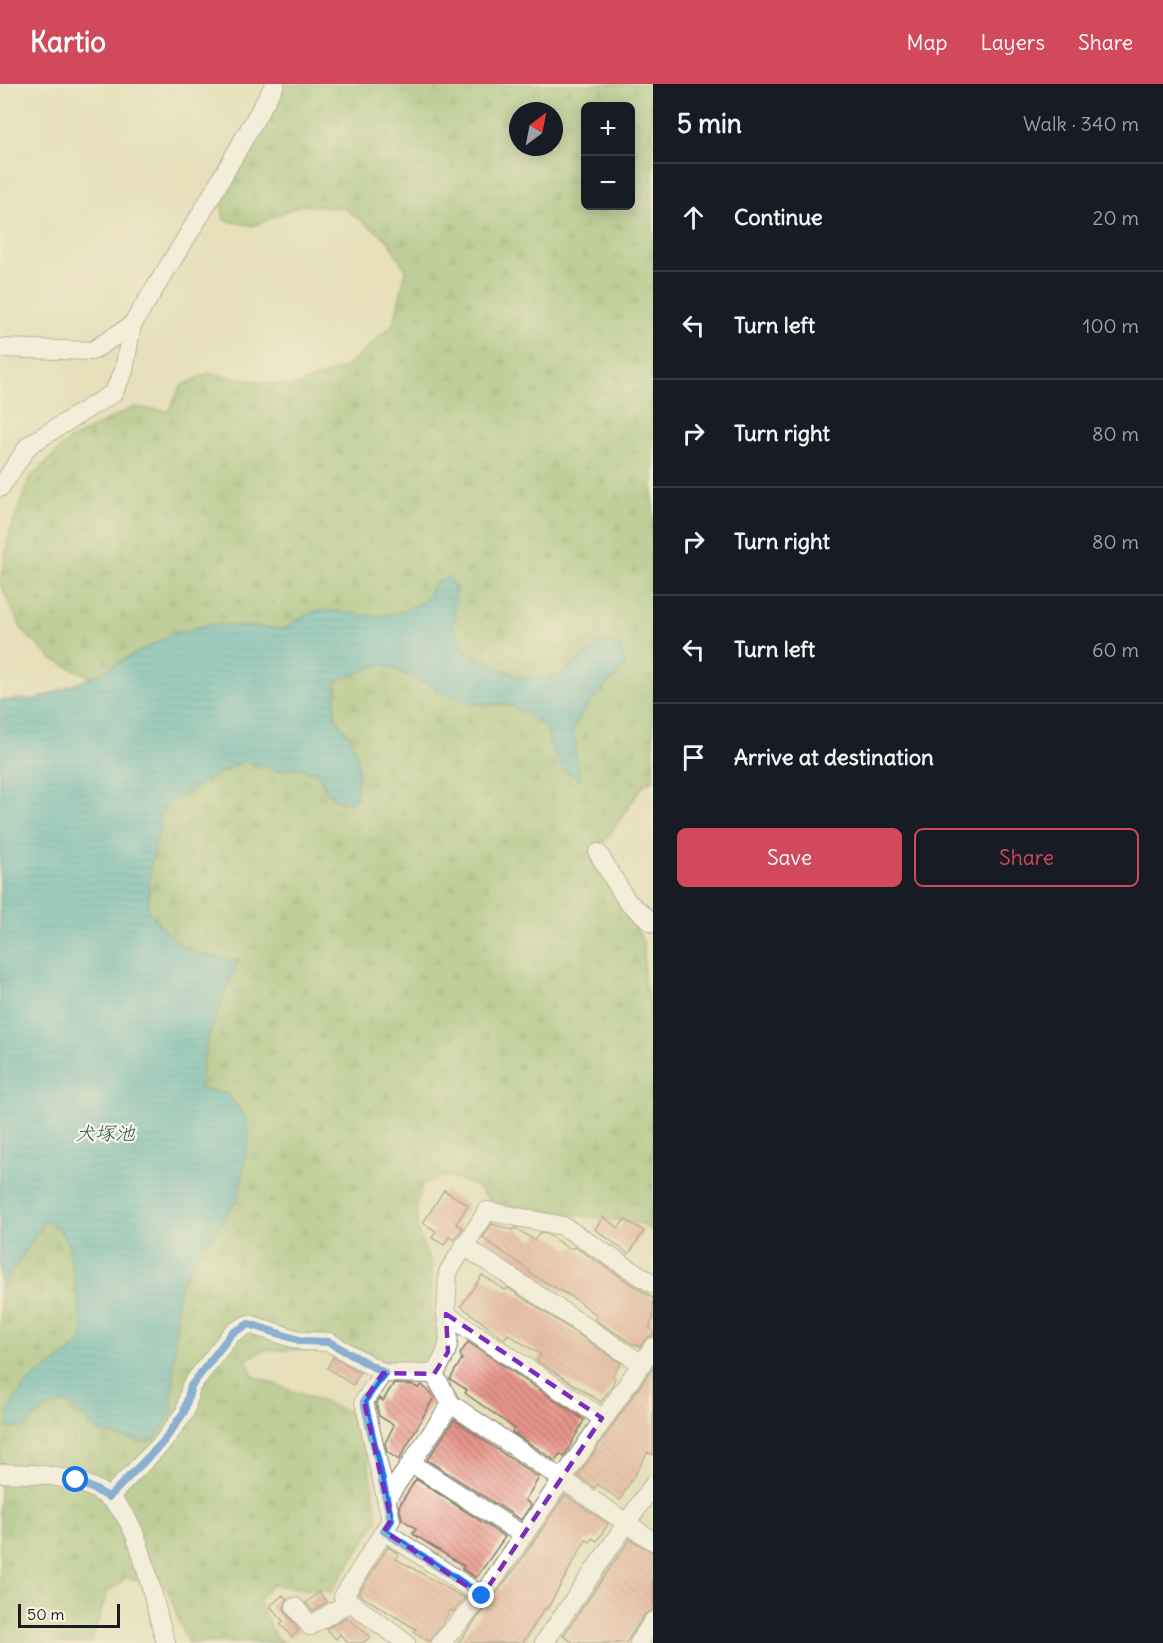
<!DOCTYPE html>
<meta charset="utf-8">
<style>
:root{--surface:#171b24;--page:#20242c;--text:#f1f3f6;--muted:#9ea1a6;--line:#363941;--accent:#d1495b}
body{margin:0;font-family:Delius,"Klee One",sans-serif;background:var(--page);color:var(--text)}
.controls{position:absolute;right:18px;top:18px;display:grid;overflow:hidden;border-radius:9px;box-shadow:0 3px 15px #0003}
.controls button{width:54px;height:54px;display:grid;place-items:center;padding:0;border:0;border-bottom:2px solid var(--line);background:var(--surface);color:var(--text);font:30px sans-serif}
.compass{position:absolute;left:509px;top:18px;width:54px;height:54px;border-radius:50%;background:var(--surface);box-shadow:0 3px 15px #0003;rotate:32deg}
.scale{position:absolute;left:18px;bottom:15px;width:102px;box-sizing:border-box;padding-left:6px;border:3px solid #1c1c1c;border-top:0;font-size:16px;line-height:21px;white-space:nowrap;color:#1c1c1c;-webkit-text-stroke:4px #fcf5e5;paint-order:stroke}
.stop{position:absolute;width:18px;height:18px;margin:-14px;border:4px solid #1a73e8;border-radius:50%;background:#fff}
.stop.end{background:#1a73e8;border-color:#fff;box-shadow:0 2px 6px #0008}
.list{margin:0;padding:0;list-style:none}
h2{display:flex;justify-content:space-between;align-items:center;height:78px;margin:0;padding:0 24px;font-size:26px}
h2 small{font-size:20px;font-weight:400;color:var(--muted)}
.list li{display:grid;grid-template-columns:39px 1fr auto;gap:18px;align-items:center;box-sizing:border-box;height:108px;padding:0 24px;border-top:2px solid var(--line)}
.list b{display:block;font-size:22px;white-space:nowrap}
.list em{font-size:20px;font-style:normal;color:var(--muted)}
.actions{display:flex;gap:12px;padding:18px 24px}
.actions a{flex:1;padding:14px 0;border:2px solid var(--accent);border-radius:9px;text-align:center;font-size:21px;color:var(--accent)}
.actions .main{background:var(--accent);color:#fff}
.icon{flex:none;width:33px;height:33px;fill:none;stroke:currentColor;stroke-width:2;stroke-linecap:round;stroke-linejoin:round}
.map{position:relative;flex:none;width:653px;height:1559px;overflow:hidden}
header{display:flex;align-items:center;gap:36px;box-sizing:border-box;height:84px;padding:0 30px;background:var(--accent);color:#fff}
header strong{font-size:28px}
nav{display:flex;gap:33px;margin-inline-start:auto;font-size:21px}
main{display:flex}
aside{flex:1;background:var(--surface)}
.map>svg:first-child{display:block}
.forest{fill:url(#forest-firs);stroke:#556a46;stroke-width:1.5;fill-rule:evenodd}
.water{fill:url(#water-rules);stroke:#30686e;stroke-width:1.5}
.building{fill:url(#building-back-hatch)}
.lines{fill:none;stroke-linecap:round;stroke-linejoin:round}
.minor-casing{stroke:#827e6c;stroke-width:20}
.minor{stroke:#fff;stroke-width:18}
.route{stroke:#1a73e8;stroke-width:8}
.marked{fill:none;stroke:#7b2cbf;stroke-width:4.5;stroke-dasharray:12 8;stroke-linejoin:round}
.labels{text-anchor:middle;stroke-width:4.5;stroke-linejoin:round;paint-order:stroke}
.water-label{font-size:20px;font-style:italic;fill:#2c585e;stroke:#fcf5e5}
</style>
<header>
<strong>Kartio</strong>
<nav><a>Map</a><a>Layers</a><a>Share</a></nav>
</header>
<main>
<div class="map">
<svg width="653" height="1559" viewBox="0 0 653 1559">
<defs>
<pattern id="forest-firs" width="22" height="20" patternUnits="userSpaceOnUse" patternTransform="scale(1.5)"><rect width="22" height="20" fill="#8eb971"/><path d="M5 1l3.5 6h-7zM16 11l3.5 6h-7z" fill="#7a9e61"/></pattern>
<pattern id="water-rules" width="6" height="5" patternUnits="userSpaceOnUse" patternTransform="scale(1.5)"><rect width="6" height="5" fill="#45b3c1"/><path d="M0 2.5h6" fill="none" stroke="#39919c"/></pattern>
<pattern id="building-back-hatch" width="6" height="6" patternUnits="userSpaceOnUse" patternTransform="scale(1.5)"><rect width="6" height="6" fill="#e7948b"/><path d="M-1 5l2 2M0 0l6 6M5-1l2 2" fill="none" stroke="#ba7871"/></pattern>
</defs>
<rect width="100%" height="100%" fill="#fcf5e5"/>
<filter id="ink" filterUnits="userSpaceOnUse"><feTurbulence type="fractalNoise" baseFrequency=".0167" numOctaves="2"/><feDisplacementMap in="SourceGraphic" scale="12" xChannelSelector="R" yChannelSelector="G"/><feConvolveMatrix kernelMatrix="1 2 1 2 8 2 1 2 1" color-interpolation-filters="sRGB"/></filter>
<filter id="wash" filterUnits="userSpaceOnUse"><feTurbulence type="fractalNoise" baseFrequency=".008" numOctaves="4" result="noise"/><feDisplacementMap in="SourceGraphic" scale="24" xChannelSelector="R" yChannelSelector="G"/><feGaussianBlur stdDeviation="1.35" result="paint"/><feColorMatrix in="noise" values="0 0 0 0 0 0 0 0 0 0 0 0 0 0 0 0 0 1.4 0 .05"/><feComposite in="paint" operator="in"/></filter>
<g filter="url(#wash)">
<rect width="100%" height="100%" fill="#e7e0bb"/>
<path class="forest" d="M286,0H653V697L645,699L600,764L644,860V895L653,938V1147L642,1140L493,1119L474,1101L448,1092L423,1099L416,1121L418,1147L431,1180L432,1229L439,1262L427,1280L386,1282L323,1266H265L246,1275L253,1292L347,1327L364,1351L378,1436L331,1508L272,1501L258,1517L277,1555L285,1559H187L167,1504L127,1493L107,1509L91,1559H0V956L119,843L123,609L52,575L23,547L0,500L9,452L29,395L69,356L134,323L169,327L181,302L208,289L292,303L348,282L394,239L406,186L387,155L344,124L301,121L253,142L224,136L221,117ZM586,22H630V122H586ZM518,27H554V63H518Z"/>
<path class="water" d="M448,493L456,506L453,543L466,567L522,594L558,592L605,557L620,564L626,581L584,625L573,647L580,696L565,687L553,669L546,645L536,635L509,621L467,619L383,580L338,596C336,610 332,625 338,638C341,643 347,647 350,653C360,672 360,696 354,717L341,719L326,707L319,690L296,683L277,687L244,677L191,705L164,725L150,784L148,827C181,867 188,869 238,877C221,921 202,956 200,1004L227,1010L246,1033L249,1054L238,1115L185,1191L177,1212L172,1329L155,1355L145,1358L101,1349L67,1318L45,1325L23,1344H7L12,1321L24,1302L77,1263L84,1249L68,1161L59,1144L45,1137L0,1206V616L37,615L90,594L173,550L210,540L285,545C328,511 333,533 379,532C397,532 412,523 427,515L434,500Z"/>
<g id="blocks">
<path class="building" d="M444,1106L468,1121L456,1140L463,1144L454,1156L449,1153L444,1161L432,1154L436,1147L423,1139Z
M603,1133L619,1144L625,1135L644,1147L629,1170L595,1145Z
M492,1140L512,1146L516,1144L534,1156L539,1149L547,1150L569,1165L575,1163L653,1214V1236L649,1243L653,1246V1252L648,1253L640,1262L633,1260L595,1236L597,1231L572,1213L529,1189L530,1187L483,1154Z
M482,1191L505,1206L508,1204L621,1279L612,1292L615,1294L612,1302L601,1318L537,1277L541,1271L508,1250L504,1255L461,1222Z
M468,1258L584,1336L564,1373L560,1370L555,1377L550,1373L512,1348L514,1344L465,1309L467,1306L450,1295L462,1275L460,1270Z
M333,1273L360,1289L353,1301L327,1284Z
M653,1283V1371L648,1368L620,1416L597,1400L595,1404L578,1392Z
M393,1300L413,1301L418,1304L422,1301L434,1313L399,1376L387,1368L385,1359L394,1341L379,1332L376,1319L380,1314L383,1317Z
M454,1336L539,1394L525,1416L531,1421L521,1436L427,1376Z
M416,1395L505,1453L476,1494L462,1485L464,1482L413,1450L416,1445L402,1435L399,1422Z
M565,1411L608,1440L597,1457L592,1454L590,1458L586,1456L547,1525L545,1524L523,1559H458L517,1482Z
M630,1455L653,1468V1526L644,1531L626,1559H574L563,1552Z
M388,1463L399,1470L396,1475L465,1514L453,1528L451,1526L430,1558L414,1548L416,1545L358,1510Z
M319,1508L327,1518L313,1527L306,1519Z
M283,1511L287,1516L284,1524L286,1529L299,1546L292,1553L280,1540L283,1537L270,1522Z
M346,1533L370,1553L363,1559H348L340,1550L336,1555L326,1545Z"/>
</g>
</g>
<g filter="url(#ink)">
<use href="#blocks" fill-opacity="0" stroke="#827e6c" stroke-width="1.5"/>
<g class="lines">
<defs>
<path id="minor" d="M0,264L92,267L132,241
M0,404L29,361L113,309L124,287L132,241L201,130L275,0
M598,769L627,817L653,839
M464,1162L642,1280
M446,1230C451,1258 450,1266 434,1290L451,1320L653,1457
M383,1289L364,1317L391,1436L343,1513L406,1559
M451,1320L411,1379L523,1451
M602,1334L446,1230L448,1188L487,1127L563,1142L653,1200
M0,1389C145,1389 131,1443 166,1559
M109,1413L164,1357L185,1328L191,1302L232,1249L249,1240L302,1257L329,1258L383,1289L434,1290
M387,1414L411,1379
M384,1447L482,1512L653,1263
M295,1523L310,1542L349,1518
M441,1559L482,1512
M544,1559L653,1401
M639,1559L653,1537"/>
</defs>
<use href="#minor" class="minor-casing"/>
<use href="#minor" class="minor"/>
</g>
</g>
<g class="lines" filter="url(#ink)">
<path class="route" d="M76,1396L109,1413L164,1357L184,1328L191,1302L232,1249L249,1240L302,1257L329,1258L384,1289L364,1317L391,1436L384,1447L482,1512"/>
</g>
<path d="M0 0H653V1559H0ZM446,1230L602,1334L482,1512L384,1447L391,1436L364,1317L383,1289L434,1290L448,1268Z" fill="#e7e0bb" fill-opacity=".55" fill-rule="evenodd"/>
<path class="marked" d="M446,1230L602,1334L482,1512L384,1447L391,1436L364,1317L383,1289L434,1290L448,1268Z"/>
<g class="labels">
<g class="water-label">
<text x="105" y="1056">犬塚池</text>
</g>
</g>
</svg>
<div class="controls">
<button>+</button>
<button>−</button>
</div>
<svg class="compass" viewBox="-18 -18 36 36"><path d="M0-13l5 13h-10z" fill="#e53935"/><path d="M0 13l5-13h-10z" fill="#9ea1a6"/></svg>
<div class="scale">50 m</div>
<div class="stop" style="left:76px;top:1396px"></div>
<div class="stop end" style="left:482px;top:1512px"></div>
</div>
<aside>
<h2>5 min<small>Walk · 340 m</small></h2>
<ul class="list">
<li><svg class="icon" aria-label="ahead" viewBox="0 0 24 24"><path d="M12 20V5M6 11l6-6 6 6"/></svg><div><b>Continue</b></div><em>20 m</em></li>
<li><svg class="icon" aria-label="left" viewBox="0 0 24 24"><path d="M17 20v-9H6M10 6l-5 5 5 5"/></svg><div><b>Turn left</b></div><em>100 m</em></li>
<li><svg class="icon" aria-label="right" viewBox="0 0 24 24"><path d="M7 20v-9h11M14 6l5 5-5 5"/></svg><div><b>Turn right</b></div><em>80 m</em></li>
<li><svg class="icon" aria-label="right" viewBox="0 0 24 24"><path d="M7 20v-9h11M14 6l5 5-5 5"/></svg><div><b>Turn right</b></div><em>80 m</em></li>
<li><svg class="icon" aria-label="left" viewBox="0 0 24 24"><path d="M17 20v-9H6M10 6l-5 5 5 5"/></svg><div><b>Turn left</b></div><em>60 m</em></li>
<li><svg class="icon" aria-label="arrive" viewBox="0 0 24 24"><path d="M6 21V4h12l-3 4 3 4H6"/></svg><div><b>Arrive at destination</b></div></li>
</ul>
<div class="actions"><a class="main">Save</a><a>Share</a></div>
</aside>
</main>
